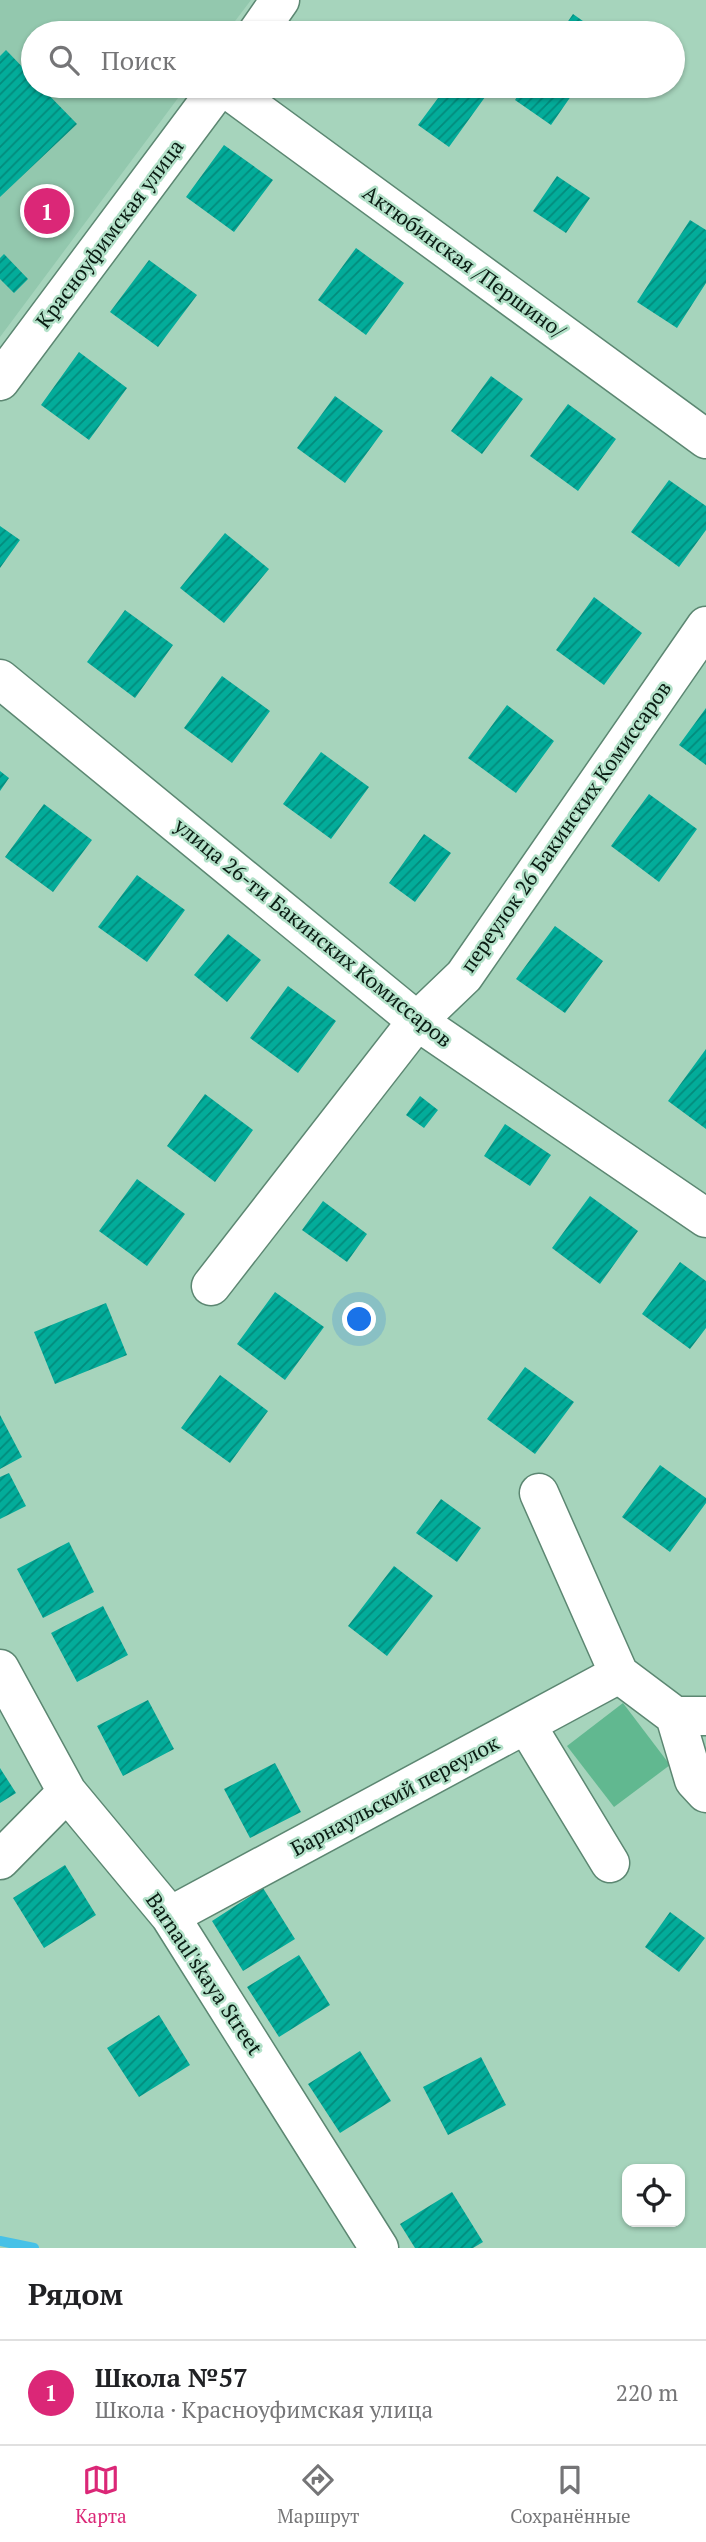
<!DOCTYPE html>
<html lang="ru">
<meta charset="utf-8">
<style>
:root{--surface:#fff;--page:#f6f6f6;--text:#202124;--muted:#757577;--line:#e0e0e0;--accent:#db2777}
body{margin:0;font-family:"PT Serif",serif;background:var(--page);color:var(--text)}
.controls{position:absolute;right:21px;bottom:21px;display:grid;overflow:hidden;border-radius:14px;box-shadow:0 2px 5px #0004}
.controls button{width:63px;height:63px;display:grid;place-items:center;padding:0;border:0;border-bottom:2px solid var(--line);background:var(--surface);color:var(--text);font:35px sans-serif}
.you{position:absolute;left:360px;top:1320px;width:24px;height:24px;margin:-18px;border:5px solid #fff;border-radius:50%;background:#1a73e8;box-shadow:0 0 0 10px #1a73e833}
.badge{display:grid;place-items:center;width:46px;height:46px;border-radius:50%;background:var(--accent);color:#fff;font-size:23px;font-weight:700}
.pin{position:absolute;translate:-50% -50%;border:4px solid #fff;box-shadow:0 2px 7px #0006}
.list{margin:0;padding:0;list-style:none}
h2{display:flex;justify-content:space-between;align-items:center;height:91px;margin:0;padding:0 28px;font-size:30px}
h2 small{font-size:23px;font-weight:400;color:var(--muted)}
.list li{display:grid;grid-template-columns:46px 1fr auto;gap:21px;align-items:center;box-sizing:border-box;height:105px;padding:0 28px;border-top:2px solid var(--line)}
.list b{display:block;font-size:26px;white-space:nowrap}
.list p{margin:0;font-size:23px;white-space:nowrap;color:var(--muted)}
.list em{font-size:23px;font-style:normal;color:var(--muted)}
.icon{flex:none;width:38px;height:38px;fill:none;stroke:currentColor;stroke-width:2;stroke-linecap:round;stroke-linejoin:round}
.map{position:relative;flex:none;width:706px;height:2248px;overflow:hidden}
.search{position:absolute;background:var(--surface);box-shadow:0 2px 5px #0004;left:21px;right:21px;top:21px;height:77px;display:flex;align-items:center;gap:18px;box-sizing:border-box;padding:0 24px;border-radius:38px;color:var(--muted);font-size:26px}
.sheet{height:196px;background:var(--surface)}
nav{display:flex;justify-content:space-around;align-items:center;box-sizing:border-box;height:98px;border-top:2px solid var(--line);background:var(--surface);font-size:19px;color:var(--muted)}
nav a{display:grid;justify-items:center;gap:4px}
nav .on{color:var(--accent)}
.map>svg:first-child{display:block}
.built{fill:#93c8ae}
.park{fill:#61b890}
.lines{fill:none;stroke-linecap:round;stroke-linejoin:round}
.stream{stroke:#46c1e7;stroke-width:10}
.building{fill:url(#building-hatch)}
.minor-casing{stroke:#5c8772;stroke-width:41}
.minor{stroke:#fff;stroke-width:38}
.labels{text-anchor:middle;stroke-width:5;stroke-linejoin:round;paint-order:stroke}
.street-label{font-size:21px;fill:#0a1c13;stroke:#b3e1c9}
</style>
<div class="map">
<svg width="706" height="2248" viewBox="0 0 706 2248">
<defs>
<pattern id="building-hatch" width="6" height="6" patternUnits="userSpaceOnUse" patternTransform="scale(1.75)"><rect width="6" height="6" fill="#03ac9a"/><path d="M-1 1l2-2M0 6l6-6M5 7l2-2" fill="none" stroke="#038b7c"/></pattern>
</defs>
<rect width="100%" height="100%" fill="#a6d4bc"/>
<path class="built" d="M0,0H251L226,33H33V86H187L0,337Z"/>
<path class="park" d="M623,1703L670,1765L614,1807L567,1746Z"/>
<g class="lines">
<path class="stream" d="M0,2241L34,2248"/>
</g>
<path class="building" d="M573,14L600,33H560Z
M6,50L33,78V86H40L77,124L0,197V56Z
M429,86H493L449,147L418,125L441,94Z
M524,86H578L551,125L515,100Z
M224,145L273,180L234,232L186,197Z
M557,176L590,198L566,233L533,211Z
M690,220L706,230V283L677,328L637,302Z
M356,248L404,283L366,335L318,300Z
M4,254L28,279L14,293L0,279V258Z
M149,260L197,295L158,347L110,312Z
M79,352L127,388L89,440L41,405Z
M491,376L523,399L482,454L451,431Z
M335,396L383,431L345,483L297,448Z
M568,404L616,439L578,491L530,456Z
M669,480L706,506V530L679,567L631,532Z
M0,526L20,540L0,568Z
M225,533L269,569L224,623L180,588Z
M594,597L642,633L604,685L556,650Z
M125,610L173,645L135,698L87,662Z
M222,676L270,711L232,763L184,728Z
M507,705L554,741L516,793L468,758Z
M706,708V765L679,745Z
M321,752L369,787L331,839L283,804Z
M0,771L9,778L0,791Z
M649,794L697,829L659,882L611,846Z
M44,804L92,840L53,892L5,857Z
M424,834L451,853L415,902L389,883Z
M137,875L185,910L147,962L98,927Z
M555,926L603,961L565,1013L516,979Z
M228,934L261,960L227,1002L194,975Z
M288,986L336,1021L298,1073L250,1038Z
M706,1049V1129L668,1101Z
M205,1094L253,1130L215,1182L167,1146Z
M420,1096L438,1110L424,1128L406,1115Z
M505,1124L551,1155L530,1186L484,1156Z
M137,1179L185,1214L147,1266L99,1231Z
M590,1196L638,1231L600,1284L552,1248Z
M323,1201L367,1234L347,1262L302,1230Z
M680,1262L706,1281V1328L690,1349L642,1314Z
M275,1292L324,1327L285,1380L237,1344Z
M106,1303L127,1355L55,1384L34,1332Z
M525,1367L574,1402L535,1454L487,1419Z
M220,1375L268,1411L230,1463L181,1428Z
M0,1415L22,1457L0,1469Z
M660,1465L706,1498V1503L670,1552L622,1517Z
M9,1473L26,1506L0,1519V1477Z
M441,1499L481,1528L457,1562L416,1533Z
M69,1542L94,1592L43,1618L17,1569Z
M394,1566L433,1596L387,1656L348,1626Z
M103,1606L128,1655L77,1682L51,1633Z
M148,1700L174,1749L123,1776L97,1726Z
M275,1763L301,1812L250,1838L224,1789Z
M0,1768L16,1793L0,1803Z
M65,1865L96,1915L44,1948L13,1898Z
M263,1888L295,1939L243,1971L212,1921Z
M670,1912L705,1938L679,1972L645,1947Z
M299,1955L330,2005L279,2037L247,1987Z
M159,2015L190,2065L139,2097L107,2048Z
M360,2051L391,2101L340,2133L308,2084Z
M481,2057L506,2105L448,2135L423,2087Z
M452,2192L483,2242L473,2248H415L400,2224Z"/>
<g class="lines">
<defs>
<path id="minor" d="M257,33L280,0
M223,86L706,439
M0,381L220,86
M0,679L417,1021L706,1218
M211,1286L417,1021L464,976L706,626
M539,1493L619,1674L675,1716H706
M0,1669L67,1792L170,1916L379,2248
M675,1716L694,1780L706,1793
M527,1726L610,1863
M0,1860L67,1792
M170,1916L619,1674"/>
</defs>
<use href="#minor" class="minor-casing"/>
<use href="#minor" class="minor"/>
</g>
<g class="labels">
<g class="street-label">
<text transform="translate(110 234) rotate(-53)" y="7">Красноуфимская улица</text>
<text transform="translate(464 262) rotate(36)" y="7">Актюбинская /Першино/</text>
<text transform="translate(566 827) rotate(-55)" y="7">переулок 26 Бакинских Комиссаров</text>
<text transform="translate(313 933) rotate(39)" y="7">улица 26-ти Бакинских Комиссаров</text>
<text transform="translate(395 1796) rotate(-28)" y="7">Барнаульский переулок</text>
<text transform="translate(204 1974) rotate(56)" y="7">Barnaul'skaya Street</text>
</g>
</g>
</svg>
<div class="controls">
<button><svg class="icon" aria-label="locate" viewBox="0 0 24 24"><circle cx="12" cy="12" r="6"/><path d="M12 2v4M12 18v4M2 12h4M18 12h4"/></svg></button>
</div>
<div class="you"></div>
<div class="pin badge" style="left:47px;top:211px">1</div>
<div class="search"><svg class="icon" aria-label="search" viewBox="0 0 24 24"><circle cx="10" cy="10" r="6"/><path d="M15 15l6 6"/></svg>Поиск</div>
</div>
<section class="sheet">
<h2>Рядом<small></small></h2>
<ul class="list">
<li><span class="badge">1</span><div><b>Школа №57</b><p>Школа · Красноуфимская улица</p></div><em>220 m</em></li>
</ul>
</section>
<nav>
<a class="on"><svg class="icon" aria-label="map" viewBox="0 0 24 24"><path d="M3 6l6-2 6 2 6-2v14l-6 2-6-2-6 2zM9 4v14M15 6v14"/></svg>Карта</a>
<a><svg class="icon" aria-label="directions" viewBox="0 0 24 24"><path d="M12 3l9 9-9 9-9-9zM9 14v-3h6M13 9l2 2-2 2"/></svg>Маршрут</a>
<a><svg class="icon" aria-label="saved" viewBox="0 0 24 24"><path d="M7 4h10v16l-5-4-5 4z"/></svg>Сохранённые</a>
</nav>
